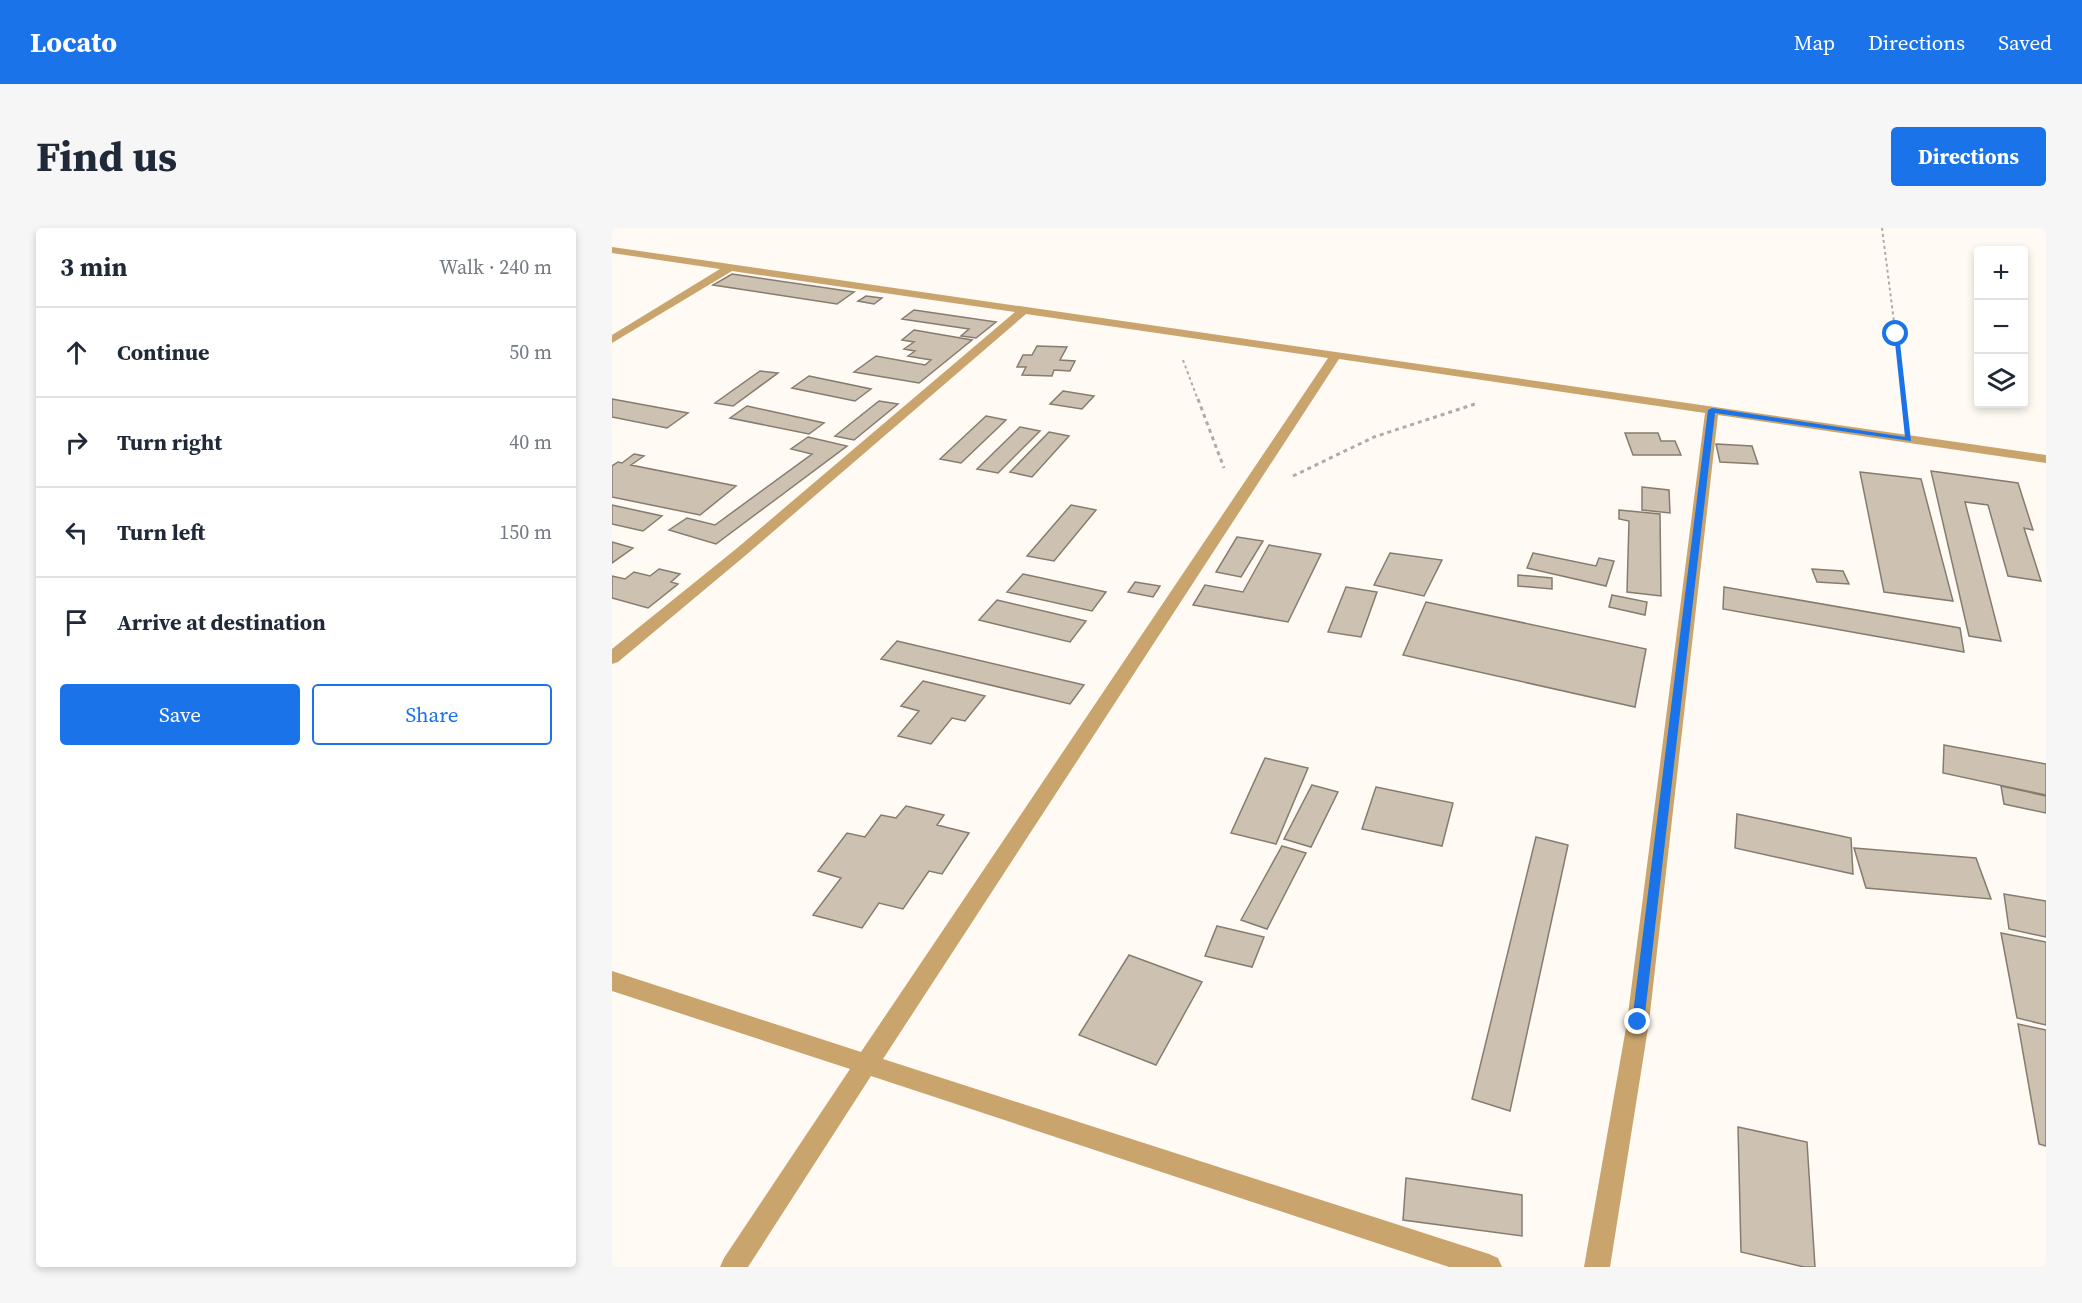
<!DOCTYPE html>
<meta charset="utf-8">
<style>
:root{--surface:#fff;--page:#f6f6f7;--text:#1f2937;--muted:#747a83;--line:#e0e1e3;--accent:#1a73e8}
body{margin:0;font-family:"Source Serif 4",serif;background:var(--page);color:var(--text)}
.controls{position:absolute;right:18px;top:18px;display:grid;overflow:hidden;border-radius:6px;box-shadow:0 3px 9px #0003}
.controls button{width:54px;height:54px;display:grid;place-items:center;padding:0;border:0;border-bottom:2px solid var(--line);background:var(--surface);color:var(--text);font:30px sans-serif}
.stop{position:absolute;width:18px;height:18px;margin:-14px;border:4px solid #1a73e8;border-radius:50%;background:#fff}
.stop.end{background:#1a73e8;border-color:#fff;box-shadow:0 2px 6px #0008}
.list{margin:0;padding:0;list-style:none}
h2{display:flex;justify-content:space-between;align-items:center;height:78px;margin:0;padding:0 24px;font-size:26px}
h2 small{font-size:20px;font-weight:400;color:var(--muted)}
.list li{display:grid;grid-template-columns:39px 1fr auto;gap:18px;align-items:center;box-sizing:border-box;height:90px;padding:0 24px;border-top:2px solid var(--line)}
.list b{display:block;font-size:22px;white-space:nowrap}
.list em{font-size:20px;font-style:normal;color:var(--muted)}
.actions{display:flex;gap:12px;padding:18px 24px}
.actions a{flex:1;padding:14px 0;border:2px solid var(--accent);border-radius:6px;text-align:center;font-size:21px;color:var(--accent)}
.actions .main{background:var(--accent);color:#fff}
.icon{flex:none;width:33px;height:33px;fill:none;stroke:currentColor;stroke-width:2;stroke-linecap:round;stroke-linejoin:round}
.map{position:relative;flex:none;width:1434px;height:1039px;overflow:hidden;border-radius:6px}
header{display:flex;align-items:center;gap:36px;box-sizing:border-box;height:84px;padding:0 30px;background:var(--accent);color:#fff}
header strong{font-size:28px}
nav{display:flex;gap:33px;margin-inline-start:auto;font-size:21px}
.intro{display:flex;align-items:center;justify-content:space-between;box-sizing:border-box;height:144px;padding:0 36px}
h1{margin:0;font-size:42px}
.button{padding:15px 27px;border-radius:6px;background:var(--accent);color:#fff;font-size:21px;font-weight:700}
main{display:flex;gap:36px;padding:0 36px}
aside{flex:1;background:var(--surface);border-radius:6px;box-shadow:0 3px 9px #0003}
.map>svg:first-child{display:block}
.building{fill:#cdc2b2;stroke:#867c6e;stroke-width:1.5}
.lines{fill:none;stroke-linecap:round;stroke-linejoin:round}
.path-far1{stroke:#b0aba5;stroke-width:2;stroke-dasharray:3 3;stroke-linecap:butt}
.path{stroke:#b0aba5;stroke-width:3;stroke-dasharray:4 4;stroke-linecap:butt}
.minor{fill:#c9a46d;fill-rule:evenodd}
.route{fill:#1a73e8}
</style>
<header>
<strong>Locato</strong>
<nav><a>Map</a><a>Directions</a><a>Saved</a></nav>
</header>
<div class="intro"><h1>Find us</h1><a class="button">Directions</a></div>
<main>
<aside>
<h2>3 min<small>Walk · 240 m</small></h2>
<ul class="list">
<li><svg class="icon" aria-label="ahead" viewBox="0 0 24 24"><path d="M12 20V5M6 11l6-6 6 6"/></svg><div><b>Continue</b></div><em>50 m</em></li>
<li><svg class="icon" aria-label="right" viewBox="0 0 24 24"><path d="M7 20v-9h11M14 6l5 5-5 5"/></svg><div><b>Turn right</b></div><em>40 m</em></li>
<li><svg class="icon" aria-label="left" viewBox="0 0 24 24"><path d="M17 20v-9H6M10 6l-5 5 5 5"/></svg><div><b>Turn left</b></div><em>150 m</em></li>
<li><svg class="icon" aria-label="arrive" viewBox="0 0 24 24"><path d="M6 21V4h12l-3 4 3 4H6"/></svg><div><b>Arrive at destination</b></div></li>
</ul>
<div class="actions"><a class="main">Save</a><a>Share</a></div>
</aside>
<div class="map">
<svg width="1434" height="1039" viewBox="0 0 1434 1039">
<rect width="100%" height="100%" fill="#fffaf4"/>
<path class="building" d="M120,46L242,64L225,76L101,57Z
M254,68L270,70L262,76L246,73Z
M302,82L384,94L364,110L349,108L357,101L290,91Z
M302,102L360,112L307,155L242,144L264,128L313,137L319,132L296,128L303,123L292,121L302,114L290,112Z
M425,118L455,119L448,132L463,133L458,143L442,142L440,148L410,147L414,139H405L411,127H420Z
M148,143L166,145L121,178L103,175Z
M197,148L259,161L243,173L180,160Z
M451,163L482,168L470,181L438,176Z
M0,171L76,185L55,200L0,189Z
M267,173L286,176L242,212L223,208Z
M135,178L212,195L197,206L118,190Z
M374,188L394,192L349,235L328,231Z
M408,199L428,203L386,245L365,241Z
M437,204L457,208L420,249L398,244Z
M1013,205H1046L1049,213H1063L1069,227H1021Z
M196,209L235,218L104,316L57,302L75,290L103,297L200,226L179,221Z
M1104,216L1140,218L1146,236L1108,234Z
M22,226L32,228L19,237L124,258L88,287L0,269V238L6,234L10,235Z
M1319,243L1406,255L1421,302L1412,300L1429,353L1396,348L1376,277L1353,274L1389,413L1357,408Z
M1248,244L1309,251L1341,373L1272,364Z
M1030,259L1057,262L1058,285L1030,282Z
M0,277L50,288L31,303L0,296Z
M459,277L484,282L442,333L415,328Z
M1007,282L1048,286L1049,368L1015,364L1017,293L1007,291Z
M625,309L651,313L629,349L604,344Z
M0,314L21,320L0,335Z
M657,317L709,326L676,394L581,377L593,357L631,364Z
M778,325L830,332L812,368L762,357Z
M921,325L984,338L987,330L1002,333L994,358L915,340Z
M47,341L68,346L59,354L66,356L36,380L0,370V348L13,351L22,344L38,348Z
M1200,341L1231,343L1237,356L1205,354Z
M411,346L494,364L480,383L395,364Z
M906,347L940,350V361L906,358Z
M523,354L548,358L541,369L516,364Z
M734,359L765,364L749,409L716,404Z
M1112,359L1348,400L1352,424L1111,381Z
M1000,367L1035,374L1033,387L997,379Z
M385,372L474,393L458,414L367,392Z
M814,374L1034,421L1023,479L791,427Z
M285,413L472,457L458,476L269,431Z
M311,453L373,468L353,493L340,490L319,516L286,508L307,483L289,478Z
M1332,517L1434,536V567L1331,545Z
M653,530L696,540L664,616L619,605Z
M700,557L726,564L699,619L672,611Z
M1389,558L1434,568V585L1392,576Z
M764,559L841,575L830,618L750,601Z
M294,578L332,587L325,597L357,605L330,646L317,643L291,681L267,675L250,700L201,687L229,650L206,643L235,605L253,609L269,587L284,590Z
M1125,586L1239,610L1241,646L1123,620Z
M924,609L956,617L898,883L860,871Z
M670,618L694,625L655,701L629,692Z
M1242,620L1364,630L1379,671L1254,660Z
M1392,666L1434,673V709L1397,701Z
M605,698L652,709L640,739L593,728Z
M1389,705L1434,714V797L1405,790Z
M517,727L590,754L544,837L467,807Z
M1406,796L1434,802V918L1427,916Z
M1126,899L1195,914L1203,1039H1192L1129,1024Z
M794,950L910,967V1008L791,992Z"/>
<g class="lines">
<path class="path-far1" d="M1270,0L1292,172
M571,132L586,172"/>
<path class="path" d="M586,171L612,240
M1291,171L1293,184
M681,248L762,209L863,176"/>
<path class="minor" d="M0,19L1434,227V235L1106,187L1037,794L998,1039H972L1015,794L1093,185L727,131L271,831L877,1026L886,1030L890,1039H837L259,848L136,1039H108L112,1030L238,841L0,763V743L249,824L716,130L414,86L134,327L6,434L0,436V421L124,321L403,84L120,43L0,115V107L108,41L0,25Z"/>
</g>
<path class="route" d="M1282,105L1287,106L1299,213L1103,185L1032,794L1026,800L1020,794L1096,182L1100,180L1293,209Z"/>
</svg>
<div class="controls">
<button>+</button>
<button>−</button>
<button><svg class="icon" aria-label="layers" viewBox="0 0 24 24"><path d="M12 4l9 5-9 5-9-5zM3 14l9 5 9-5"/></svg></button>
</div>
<div class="stop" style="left:1284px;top:106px"></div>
<div class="stop end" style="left:1026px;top:794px"></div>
</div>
</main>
